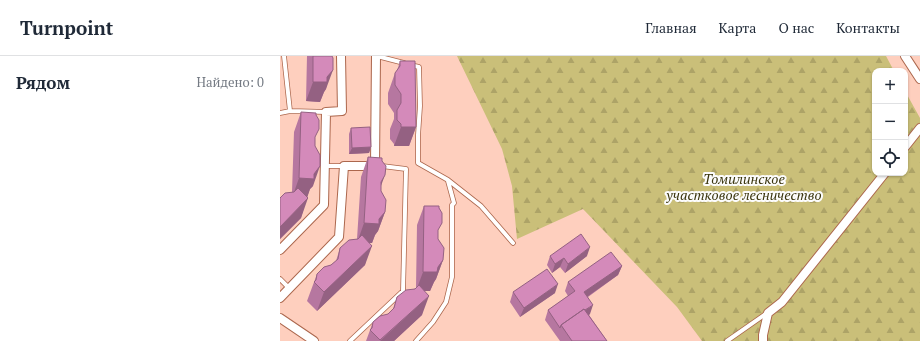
<!DOCTYPE html>
<html lang="ru">
<meta charset="utf-8">
<style>
:root{--surface:#fff;--page:#f6f6f7;--text:#1f2937;--muted:#747a83;--line:#e0e1e3}
body{margin:0;font-family:"PT Serif",serif;background:var(--page);color:var(--text)}
.controls{position:absolute;right:12px;top:12px;display:grid;overflow:hidden;border-radius:8px;box-shadow:0 1px 3px #0004}
.controls button{width:36px;height:36px;display:grid;place-items:center;padding:0;border:0;border-bottom:1px solid var(--line);background:var(--surface);color:var(--text);font:20px sans-serif}
.list{margin:0;padding:0;list-style:none}
h2{display:flex;justify-content:space-between;align-items:center;height:52px;margin:0;padding:0 16px;font-size:17px}
h2 small{font-size:13px;font-weight:400;color:var(--muted)}
.icon{flex:none;width:22px;height:22px;fill:none;stroke:currentColor;stroke-width:2;stroke-linecap:round;stroke-linejoin:round}
.map{position:relative;flex:none;width:640px;height:285px;overflow:hidden}
header{display:flex;align-items:center;gap:24px;box-sizing:border-box;height:56px;padding:0 20px;background:var(--surface);border-bottom:1px solid var(--line)}
header strong{font-size:19px}
nav{display:flex;gap:22px;margin-inline-start:auto;font-size:14px}
main{display:flex}
aside{flex:1;background:var(--surface)}
.map>svg:first-child{display:block}
.forest{fill:url(#forest-firs)}
.lines{fill:none;stroke-linecap:round;stroke-linejoin:round}
.service-casing{stroke:#ac674d;stroke-width:5.5}
.minor-casing{stroke:#ac674d;stroke-width:10}
.service{stroke:#fff;stroke-width:4}
.minor{stroke:#fff;stroke-width:8}
.wall{fill:#b677a0}
.shaded-wall{fill:#946182}
.building{fill:#d48aba;stroke:#946182}
.labels{text-anchor:middle;stroke-width:4;stroke-linejoin:round;paint-order:stroke}
.park-label{font-size:14px;font-style:italic;fill:#39340d;stroke:#fcfcfc}
</style>
<header>
<strong>Turnpoint</strong>
<nav><a>Главная</a><a>Карта</a><a>О нас</a><a>Контакты</a></nav>
</header>
<main>
<aside>
<h2>Рядом<small>Найдено: 0</small></h2>
<ul class="list">
</ul>
</aside>
<div class="map">
<svg width="640" height="285" viewBox="0 0 640 285">
<defs>
<pattern id="forest-firs" width="22" height="20" patternUnits="userSpaceOnUse"><rect width="22" height="20" fill="#cabf79"/><path d="M5 1l3.5 6h-7zM16 11l3.5 6h-7z" fill="#ada367"/></pattern>
</defs>
<rect width="100%" height="100%" fill="#fecfbe"/>
<path class="forest" d="M177,0H606L614,15H595V117H625V35L640,62V285H422L397,251L303,153L237,183L232,130L222,93Z"/>
<g class="lines">
<defs>
<path id="service" d="M4,0L10,55
M97,0L124,7
M130,9L139,11L140,50L138,79V107L168,124L201,150L233,187
M0,57L10,55L46,56
M46,110H64
M0,223L9,232
M70,285L123,235L126,113L102,110
M136,285L153,266L166,246L172,221V149L174,147L168,125
M447,285L487,257"/>
<path id="minor" d="M625,0L640,23
M625,91L640,72
M0,194L44,149L46,56L62,55L61,0
M0,242L59,181L64,110H95L96,0
M0,262L34,285
M483,285V279L488,257L502,246L605,117"/>
</defs>
<use href="#service" class="service-casing"/>
<use href="#minor" class="minor-casing"/>
<use href="#service" class="service"/>
<use href="#minor" class="minor"/>
</g>
<path class="wall" d="M27,0H52L46,33L44,36L40,46L26,45Z
M120,5L136,71L129,90H114V88L110,83V73L114,63V57L108,48V37L115,17L117,15Z
M21,56L35,85L33,130L30,133L27,141L21,162L0,183V142L12,136L14,76Z
M71,72L91,91L89,97L69,98V78Z
M88,101L101,131V135L105,156L98,175L95,179L92,187H89L85,209L37,255L27,245L37,218L51,209L56,205L60,192L77,183L81,121Z
M144,150L158,178V183L163,204L156,223L154,226L150,235H145L142,259L114,285H86L93,266L108,258L113,253L117,241L136,232L137,169Z
M270,200H307L285,217L280,211L272,217L267,209Z
M342,210L338,219L308,241L310,258L309,259L327,285H280L265,264L268,254L288,240L285,235L288,226Z
M233,236L275,237L240,261L230,246Z"/>
<path class="shaded-wall" d="M53,14L46,33L44,36L40,46L26,45L33,26Z
M121,71H136L129,90H114Z
M91,91L89,97L69,98L72,92Z
M40,110L33,130L30,133L27,142H12L19,122Z
M105,119L98,138L101,126Z
M28,142L21,162L0,183V171Z
M105,156L98,175L95,179L92,187H77L84,167L99,163Z
M92,190L85,209L37,255L44,236Z
M310,191L307,200L285,217L288,208Z
M284,202L280,211L272,217L275,208Z
M163,204L156,223L154,226L150,235H136L143,216Z
M342,210L338,219L301,245L304,236Z
M278,228L275,237L240,261L244,252Z
M149,240L142,259L114,285H100Z
M313,249L310,258L285,275L282,271Z"/>
<path class="building" d="M33,0H52L53,2V14L47,21V26H33Z
M120,5H135L136,71H121V68L117,64V54L121,47V38L115,29V17L120,10Z
M21,56L36,57V59L39,64V73L35,81V90L40,99V110L34,118V123L19,122Z
M90,71L91,91L72,92L71,72Z
M88,101L102,102V105L106,110L105,119L101,126V135L106,144L105,156L99,163V168L84,167Z
M18,132L28,142L0,171V142L5,137L14,136Z
M144,150H159V152L162,157V167L158,174V183L164,192L163,204L158,211L157,216H143Z
M301,178L310,191L288,208L284,202L275,208L270,200Z
M82,179L92,190L44,236L34,226L36,224L37,218L44,211L51,209L58,203L60,192L69,184L78,183Z
M331,196L342,210L304,236L313,249L305,254L304,253L281,269L280,272L268,254L295,235L288,226Z
M267,213L278,228L244,252L233,236Z
M139,229L149,240L100,284L90,274L92,272L93,266L100,260L108,258L114,252L117,241L126,234L135,233Z
M304,253L327,285H292L281,269Z"/>
<g class="labels">
<g class="park-label">
<text x="464" y="128">Томилинское<tspan x="464" dy="16">участковое лесничество</tspan></text>
</g>
</g>
</svg>
<div class="controls">
<button>+</button>
<button>−</button>
<button><svg class="icon" aria-label="locate" viewBox="0 0 24 24"><circle cx="12" cy="12" r="6"/><path d="M12 2v4M12 18v4M2 12h4M18 12h4"/></svg></button>
</div>
</div>
</main>
